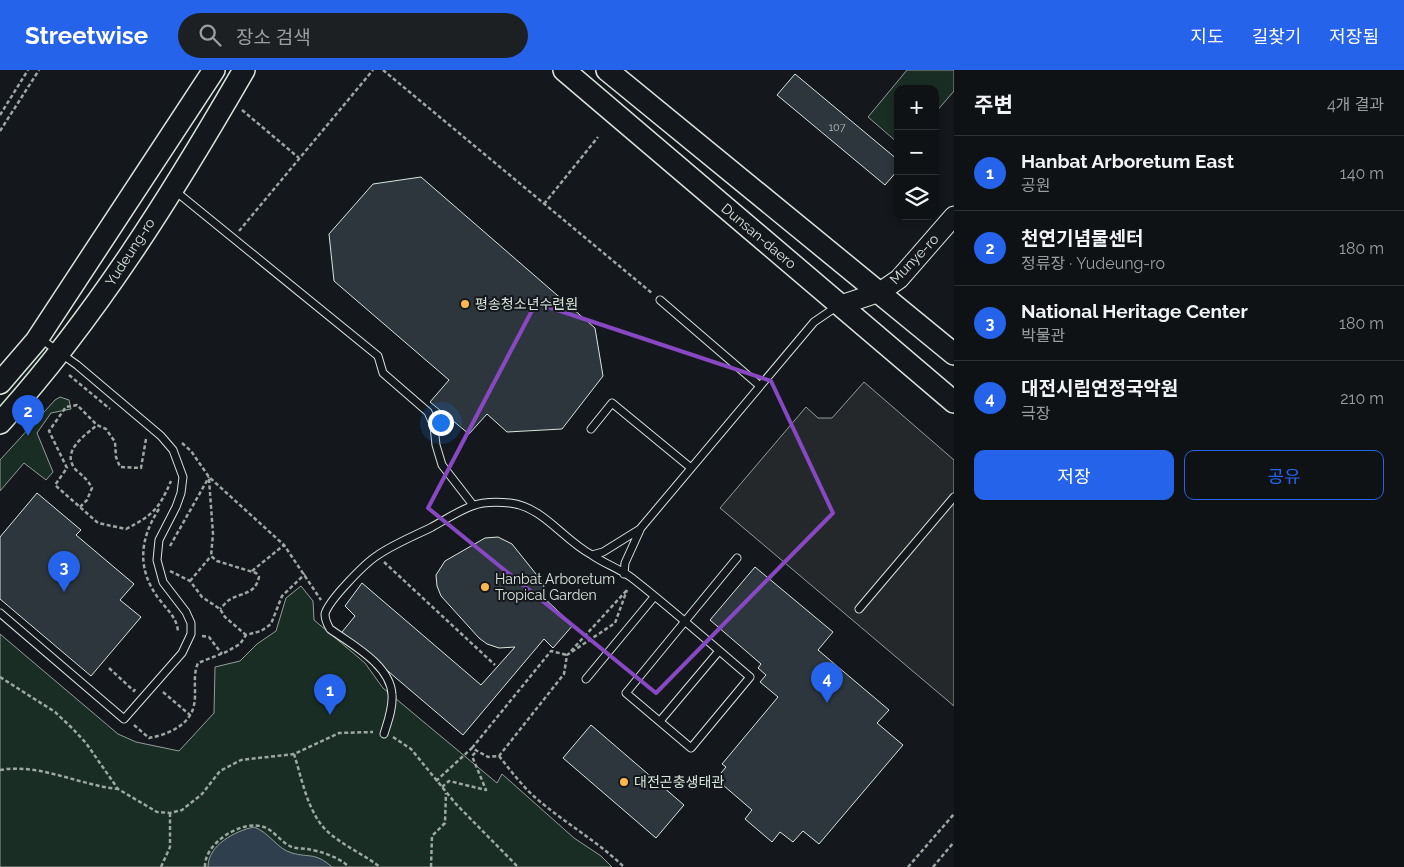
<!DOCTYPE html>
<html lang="ko">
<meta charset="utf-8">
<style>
:root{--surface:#0f1215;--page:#1d2022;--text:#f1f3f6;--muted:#9b9ea0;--line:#2f3234;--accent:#2563eb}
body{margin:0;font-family:Raleway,"Noto Sans KR",sans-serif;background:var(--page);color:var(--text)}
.controls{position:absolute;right:15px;top:15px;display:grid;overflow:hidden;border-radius:10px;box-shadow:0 2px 8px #0003}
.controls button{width:45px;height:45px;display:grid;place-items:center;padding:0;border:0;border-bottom:1px solid var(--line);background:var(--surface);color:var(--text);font:25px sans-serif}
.you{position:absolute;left:440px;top:352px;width:18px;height:18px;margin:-12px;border:4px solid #fff;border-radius:50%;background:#1a73e8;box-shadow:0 0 0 8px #1a73e833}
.badge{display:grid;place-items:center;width:32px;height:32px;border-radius:50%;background:var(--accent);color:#fff;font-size:16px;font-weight:700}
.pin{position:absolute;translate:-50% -41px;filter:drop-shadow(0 1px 2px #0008)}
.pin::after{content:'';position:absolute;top:26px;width:18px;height:15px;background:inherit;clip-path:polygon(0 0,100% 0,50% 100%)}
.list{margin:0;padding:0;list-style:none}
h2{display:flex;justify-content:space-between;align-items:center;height:65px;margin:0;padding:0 20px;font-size:21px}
h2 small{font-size:16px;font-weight:400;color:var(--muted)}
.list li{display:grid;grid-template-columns:32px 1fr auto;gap:15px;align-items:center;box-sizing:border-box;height:75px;padding:0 20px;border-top:1px solid var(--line)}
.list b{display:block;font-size:19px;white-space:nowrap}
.list p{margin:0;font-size:16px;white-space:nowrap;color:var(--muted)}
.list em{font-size:16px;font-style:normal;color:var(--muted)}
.actions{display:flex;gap:10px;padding:15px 20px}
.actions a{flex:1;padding:11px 0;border:1px solid var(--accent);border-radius:10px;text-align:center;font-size:18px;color:var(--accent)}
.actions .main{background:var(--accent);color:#fff}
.icon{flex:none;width:28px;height:28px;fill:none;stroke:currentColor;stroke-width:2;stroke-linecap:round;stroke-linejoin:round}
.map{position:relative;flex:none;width:954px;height:797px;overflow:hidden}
header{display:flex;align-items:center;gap:30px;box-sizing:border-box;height:70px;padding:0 25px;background:var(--accent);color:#fff}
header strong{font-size:24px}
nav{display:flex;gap:28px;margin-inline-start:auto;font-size:18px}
.search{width:350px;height:45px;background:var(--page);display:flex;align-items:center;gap:12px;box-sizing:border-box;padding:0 18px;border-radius:28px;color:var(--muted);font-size:19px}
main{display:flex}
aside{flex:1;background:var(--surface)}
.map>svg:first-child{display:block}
.green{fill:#1a2d24;stroke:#939e99}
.parking{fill:#24282b;stroke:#939e99}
.water{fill:#2f3f4d;stroke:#939e99}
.building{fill:#2c363c;stroke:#d8e6dc}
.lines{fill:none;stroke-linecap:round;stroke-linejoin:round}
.lane-casing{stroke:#d8e6dc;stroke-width:9}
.secondary-casing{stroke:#d8e6dc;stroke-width:21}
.primary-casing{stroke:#d8e6dc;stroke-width:24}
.path{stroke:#9da8a2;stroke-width:2.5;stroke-dasharray:4 2.5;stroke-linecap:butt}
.lane{stroke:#14181c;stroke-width:7}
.secondary{stroke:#14181c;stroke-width:19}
.primary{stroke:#14181c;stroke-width:21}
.marked{fill:none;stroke:#8948c3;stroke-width:4;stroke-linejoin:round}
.poi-dot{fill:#ffb74d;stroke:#14181c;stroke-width:2}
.labels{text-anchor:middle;stroke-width:4;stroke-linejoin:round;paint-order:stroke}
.number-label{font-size:11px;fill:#adbab4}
.street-label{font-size:14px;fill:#d8e6dc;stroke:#14181c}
.poi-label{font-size:14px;fill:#d8e6dc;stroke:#14181c;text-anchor:start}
</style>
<header>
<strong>Streetwise</strong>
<div class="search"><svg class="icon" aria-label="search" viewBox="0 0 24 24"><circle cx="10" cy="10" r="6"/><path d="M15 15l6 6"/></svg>장소 검색</div>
<nav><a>지도</a><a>길찾기</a><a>저장됨</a></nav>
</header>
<main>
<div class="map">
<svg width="954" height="797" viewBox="0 0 954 797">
<rect width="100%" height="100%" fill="#14181c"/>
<path class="green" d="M907,0H954V21L935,43V19H898V73L868,47Z
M60,327L69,330L71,339L51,343L37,363L53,402L46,410L24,393L0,421V390L55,330Z
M301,516L313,531L314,550L365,593L383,618L497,713L502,704L574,768L601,786L612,797H0V564L118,664L136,672L179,681L214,643L215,597L240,591L257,574L276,561L286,528Z"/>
<path class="parking" d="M864,312L954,390V636L720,438L806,337L818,348H832Z"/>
<path class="water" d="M254,757C269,762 277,779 292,783C310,788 315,782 332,797H208C208,775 235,761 254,757Z"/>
<path class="building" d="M795,4L898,90V100L885,115L777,25Z
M421,107L595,258L603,306L562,359L507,362L487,344L469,364L430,332L449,310L334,211L329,164L373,114Z
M37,423L81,460L76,465L134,514L120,530L141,547L91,606L0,529V467Z
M498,467L512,474L544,514L543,527L573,555L553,578L544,569L463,665L342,562L355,546L345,536L362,513L481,615L515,577L499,578L487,574L479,568L441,526L437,516L436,505L445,491L485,468Z
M755,497L833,562L818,580L889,640L877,653L903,675L819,774L803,761L793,772L780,762L772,772L745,749L752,740L716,709L726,697L722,694L778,627L760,612L766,605L758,598L761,594L710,550Z
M591,655L684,735L656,768L563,688Z"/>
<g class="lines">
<defs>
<path id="lane" d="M174,120L378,286L383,303L428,342L434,356L436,375L442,395L473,435
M660,230L760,316
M591,359L612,333L691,398
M592,485C605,494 620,499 632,508C673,540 711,574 750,607L691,678L626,623L737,488
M624,504L625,493L640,460
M859,539L954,427
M0,543L124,649L182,583L191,564V553L186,542L163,512L157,490L159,470L176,437L181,423L183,407L173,380L161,366L77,295L41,269
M586,609L654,527
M660,651L719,581
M384,664C388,651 393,638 392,625C391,595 351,574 330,559C327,554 325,550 325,544C328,531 365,493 378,485C394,474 414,466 432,457C445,450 458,441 472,436C482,432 499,432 510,433C544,437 563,470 592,485L603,482L640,459L814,252L836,237"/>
<path id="secondary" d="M841,235L880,222L899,209L954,146"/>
<path id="primary" d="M564,0L954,332
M607,0L954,284
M0,313L36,271L214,0
M0,353C96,247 173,123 244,0"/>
</defs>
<use href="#lane" class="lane-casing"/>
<use href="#secondary" class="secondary-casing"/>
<use href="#primary" class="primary-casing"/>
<path class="path" d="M383,0L653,224
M242,40L299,88
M0,45L28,0
M0,61L39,0
M544,134L598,67
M239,161L373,0
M69,305L110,339
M146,369L141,398L120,397L116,387L115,372L106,359L97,355L77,335L66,337L49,361L67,398L55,415L98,453L126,459C153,445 159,439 171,411
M182,373L191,381L209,407L284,475L321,530
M209,409L213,464L211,486L217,491L256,503L259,507C255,525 242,522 229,530C226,532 223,536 220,539
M80,437L87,430L92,418C88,410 83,406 76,400C60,382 84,366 97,355
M159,439C140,468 136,499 159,529C167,540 177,547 178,562
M170,476L209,407
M384,492L495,595
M170,501L190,511L202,527L220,539L225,547L246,565
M252,501L284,475
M190,511L211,486
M202,566L209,567L222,584
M571,581L627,520
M109,598L134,621L135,619
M0,607L55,642L72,658L86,673L118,719L157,742L170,743L182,740L202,724L220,701L241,690L294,684L339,663L373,662
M163,622L190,645
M134,655L149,668C166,665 190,656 194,635C197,621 192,607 198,593L226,582L240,574L246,565L261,561L271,554L282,526L305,504
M393,667L411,679L456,734L518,797
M472,678L551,581L567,585
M294,684C302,709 308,744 328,762C344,776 363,784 380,797
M499,686C511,701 522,716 537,729C565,753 597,771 624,797
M0,700C39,693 79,715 118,719
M436,711L472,678L488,687L499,686L564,604L567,585L615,553L627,520
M442,717L449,711L486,720L472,686L476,682
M161,797L170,777V743
M205,797C204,773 242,749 264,757C275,761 281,773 292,777C296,779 302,778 307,779C320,781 339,787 349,797
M431,797L432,766L445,753L446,723
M908,797L954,744
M933,797L954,772"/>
<use href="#lane" class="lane"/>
<use href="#secondary" class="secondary"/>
<use href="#primary" class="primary"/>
</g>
<path class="marked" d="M536,233L771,311L833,443L656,623L428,438Z"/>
<g class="poi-dot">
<circle cx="465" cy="234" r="5"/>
<circle cx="485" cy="517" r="5"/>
<circle cx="624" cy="712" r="5"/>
</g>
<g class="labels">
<g class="number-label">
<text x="837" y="61">107</text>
</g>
<g class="street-label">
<text transform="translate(759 166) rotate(40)" y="5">Dunsan-daero</text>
<text transform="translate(130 182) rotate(-57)" y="5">Yudeung-ro</text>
<text transform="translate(914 189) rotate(-46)" y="5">Munye-ro</text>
</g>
<g class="poi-label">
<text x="475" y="239">평송청소년수련원</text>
<text x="495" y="514">Hanbat Arboretum<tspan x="495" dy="16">Tropical Garden</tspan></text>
<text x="634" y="717">대전곤충생태관</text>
</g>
</g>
</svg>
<div class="controls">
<button>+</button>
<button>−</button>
<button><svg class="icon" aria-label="layers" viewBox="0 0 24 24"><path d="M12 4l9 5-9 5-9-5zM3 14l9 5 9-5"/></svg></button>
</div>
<div class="you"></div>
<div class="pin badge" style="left:330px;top:645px">1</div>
<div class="pin badge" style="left:28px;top:366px">2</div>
<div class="pin badge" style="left:64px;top:522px">3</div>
<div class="pin badge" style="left:827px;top:633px">4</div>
</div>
<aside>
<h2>주변<small>4개 결과</small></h2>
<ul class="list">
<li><span class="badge">1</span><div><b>Hanbat Arboretum East</b><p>공원</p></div><em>140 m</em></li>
<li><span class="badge">2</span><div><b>천연기념물센터</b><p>정류장 · Yudeung-ro</p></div><em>180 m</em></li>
<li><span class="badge">3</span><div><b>National Heritage Center</b><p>박물관</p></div><em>180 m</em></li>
<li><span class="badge">4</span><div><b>대전시립연정국악원</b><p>극장</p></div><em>210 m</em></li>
</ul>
<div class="actions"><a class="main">저장</a><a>공유</a></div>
</aside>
</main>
